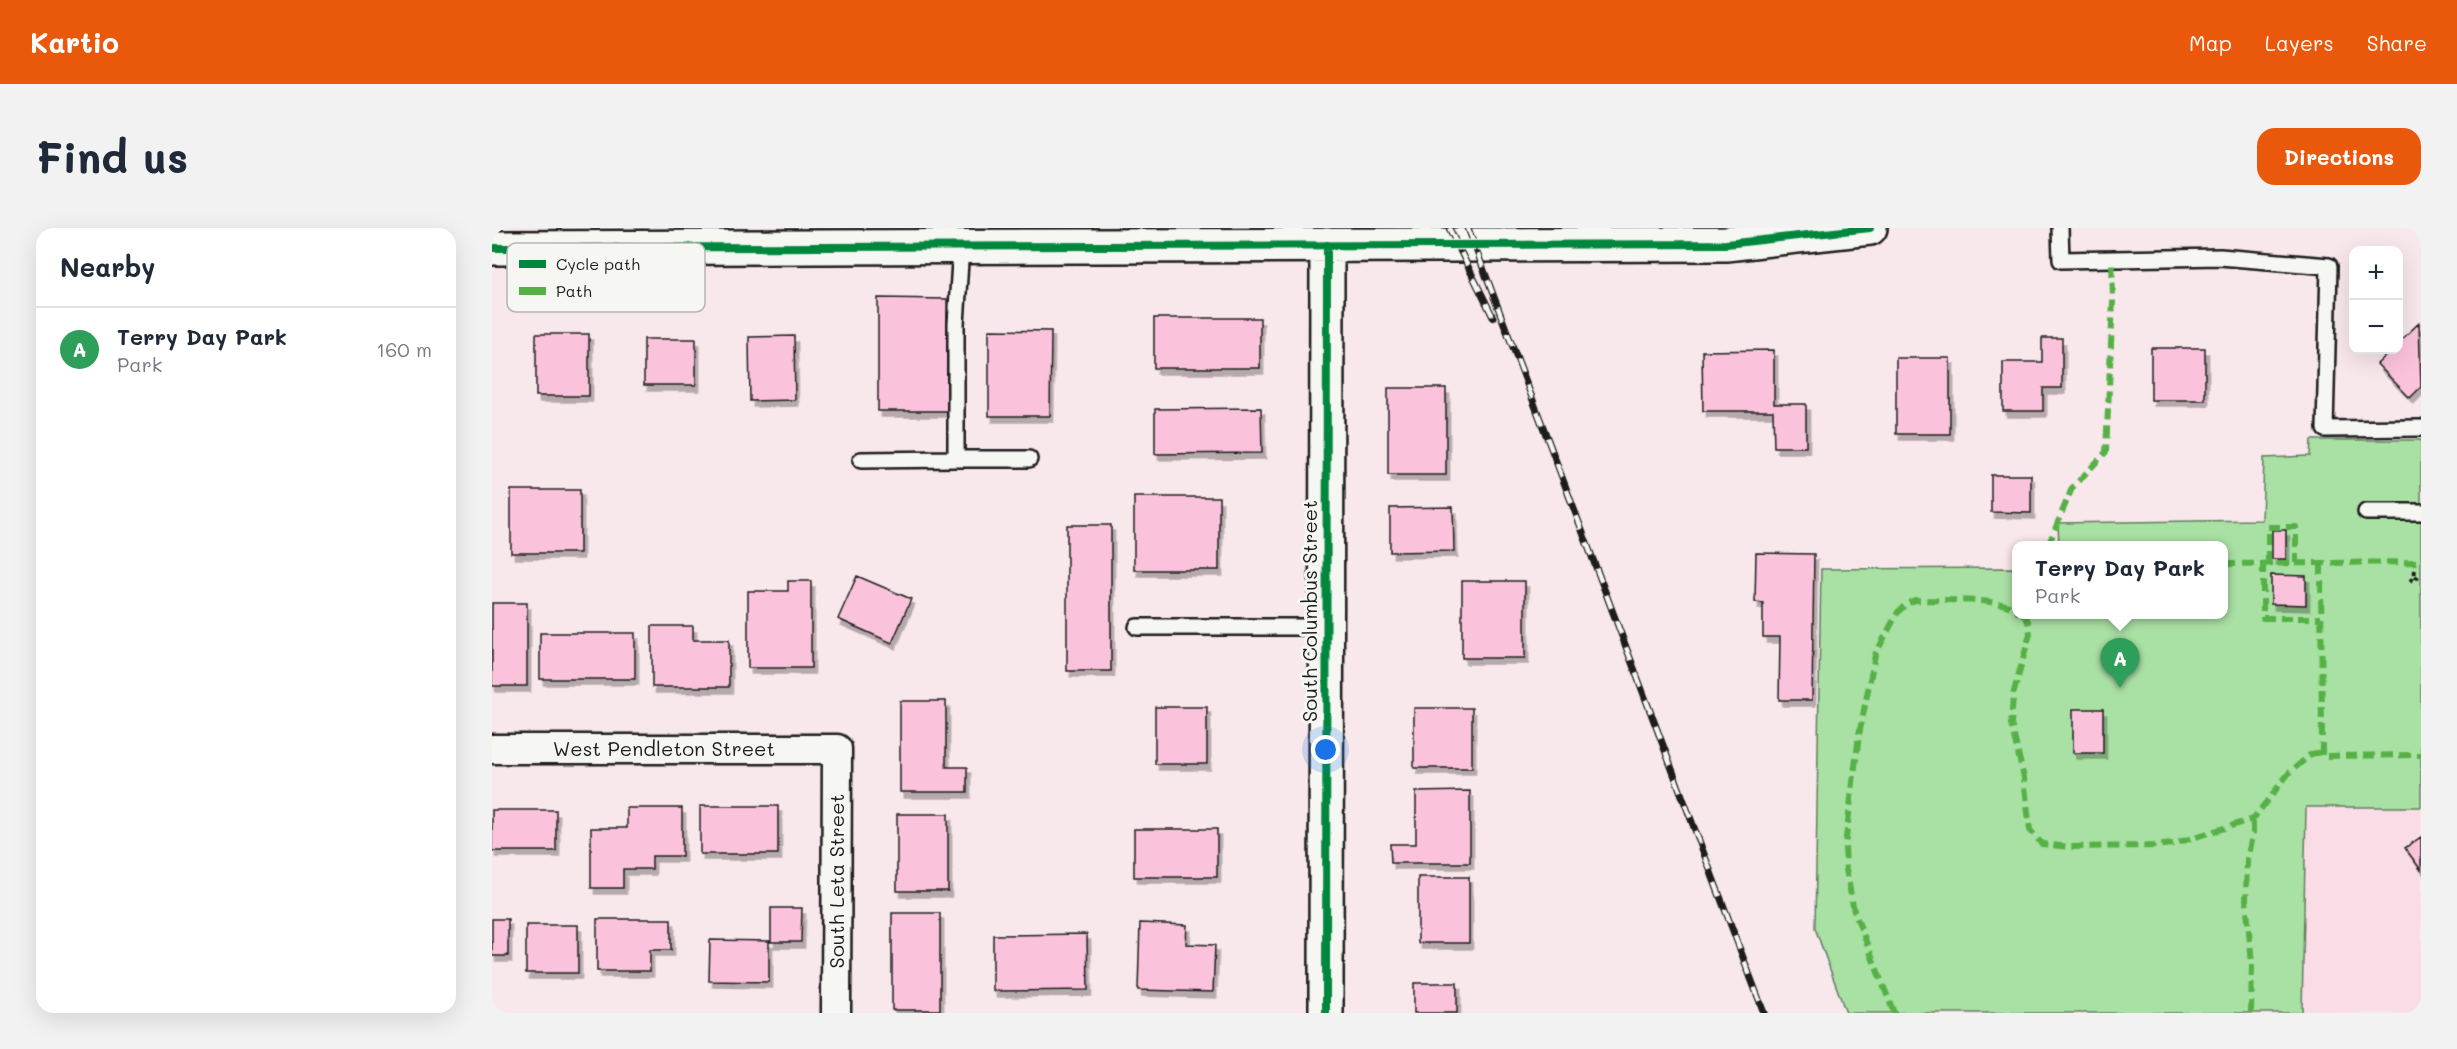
<!DOCTYPE html>
<meta charset="utf-8">
<style>
:root{--surface:#fff;--page:#f2f2f3;--text:#1f2937;--muted:#747a83;--line:#e0e1e3;--accent:#ea580c}
body{margin:0;font-family:Mali,sans-serif;background:var(--page);color:var(--text)}
.controls{position:absolute;right:18px;top:18px;display:grid;overflow:hidden;border-radius:12px;box-shadow:0 6px 24px #0002}
.controls button{width:54px;height:54px;display:grid;place-items:center;padding:0;border:0;border-bottom:2px solid var(--line);background:var(--surface);color:var(--text);font:30px sans-serif}
.you{position:absolute;left:834px;top:522px;width:21px;height:21px;margin:-15px;border:4px solid #fff;border-radius:50%;background:#1a73e8;box-shadow:0 0 0 9px #1a73e833}
.badge{display:grid;place-items:center;width:39px;height:39px;border-radius:50%;background:var(--accent);color:#fff;font-size:20px;font-weight:700}
.pin{position:absolute;translate:-50% -50px;filter:drop-shadow(0 2px 3px #0008)}
.pin::after{content:'';position:absolute;top:32px;width:21px;height:18px;background:inherit;clip-path:polygon(0 0,100% 0,50% 100%)}
.popup{position:absolute;left:1520px;top:313px;width:216px;height:78px;box-sizing:border-box;display:grid;place-content:center;border-radius:12px;background:var(--surface);filter:drop-shadow(0 2px 4px #0005);font-size:20px;white-space:nowrap;color:var(--muted)}
.popup b{font-size:22px;color:var(--text)}
.popup::after{content:'';position:absolute;left:50%;top:100%;margin-left:-12px;border:12px solid transparent;border-top-color:var(--surface)}
.list{margin:0;padding:0;list-style:none}
h2{display:flex;justify-content:space-between;align-items:center;height:78px;margin:0;padding:0 24px;font-size:26px}
h2 small{font-size:20px;font-weight:400;color:var(--muted)}
.list li{display:grid;grid-template-columns:39px 1fr auto;gap:18px;align-items:center;box-sizing:border-box;height:84px;padding:0 24px;border-top:2px solid var(--line)}
.list b{display:block;font-size:22px;white-space:nowrap}
.list p{margin:0;font-size:20px;white-space:nowrap;color:var(--muted)}
.list em{font-size:20px;font-style:normal;color:var(--muted)}
.map{position:relative;flex:none;width:1929px;height:785px;overflow:hidden;border-radius:18px}
header{display:flex;align-items:center;gap:36px;box-sizing:border-box;height:84px;padding:0 30px;background:var(--accent);color:#fff}
header strong{font-size:28px}
nav{display:flex;gap:33px;margin-inline-start:auto;font-size:21px}
.intro{display:flex;align-items:center;justify-content:space-between;box-sizing:border-box;height:144px;padding:0 36px}
h1{margin:0;font-size:42px}
.button{padding:15px 27px;border-radius:18px;background:var(--accent);color:#fff;font-size:21px;font-weight:700}
main{display:flex;gap:36px;padding:0 36px}
aside{flex:1;background:var(--surface);border-radius:18px;box-shadow:0 6px 24px #0002}
.map>svg:first-child{display:block}
.built{fill:#f9dce6}
.green{fill:#a9e0a4;stroke:#627e60;stroke-width:1.5}
.building{fill:#fbc3db;stroke:#1c1c1c;stroke-width:1.5;filter:url(#shadow)}
.lines{fill:none;stroke-linecap:round;stroke-linejoin:round}
.lane-casing{stroke:#1c1c1c;stroke-width:20}
.street-casing{stroke:#1c1c1c;stroke-width:33}
.secondary-casing{stroke:#1c1c1c;stroke-width:38}
.path{stroke:#1c1c1c;stroke-width:4;stroke-dasharray:4.5 4.5;stroke-linecap:butt}
.lane{stroke:#f6f6f2;stroke-width:15}
.street{stroke:#f6f6f2;stroke-width:28}
.secondary{stroke:#f6f6f2;stroke-width:33}
.rail-casing{stroke:#1c1c1c;stroke-width:7}
.rail{stroke:#f6f6f2;stroke-width:4.5;stroke-dasharray:14;stroke-linecap:butt}
.quiet{stroke:#55b145;stroke-width:6;stroke-dasharray:12 6;stroke-linecap:butt}
.cycleway-casing{stroke:#f6f6f2;stroke-width:11}
.cycleway{stroke:#00873e;stroke-width:8}
.labels{text-anchor:middle;stroke-width:6;stroke-linejoin:round;paint-order:stroke}
.street-label{font-size:20px;fill:#1c1c1c;stroke:#f6f6f2}
.key{fill:#f6f6f2;stroke:#b5b5b2;stroke-width:1.5}
.key-label{font-size:16px;fill:#1c1c1c}
</style>
<header>
<strong>Kartio</strong>
<nav><a>Map</a><a>Layers</a><a>Share</a></nav>
</header>
<div class="intro"><h1>Find us</h1><a class="button">Directions</a></div>
<main>
<aside>
<h2>Nearby<small></small></h2>
<ul class="list">
<li><span class="badge" style="background:#2e9e5b">A</span><div><b>Terry Day Park</b><p>Park</p></div><em>160 m</em></li>
</ul>
</aside>
<div class="map">
<svg width="1929" height="785" viewBox="0 0 1929 785">
<defs>
<filter id="shadow"><feDropShadow dx="3.5" dy="6" stdDeviation="0" flood-color="#0004"/></filter>
</defs>
<rect width="100%" height="100%" fill="#f8e7eb"/>
<filter id="ink" filterUnits="userSpaceOnUse"><feTurbulence type="fractalNoise" baseFrequency=".0167" numOctaves="2"/><feDisplacementMap in="SourceGraphic" scale="12" xChannelSelector="R" yChannelSelector="G"/><feConvolveMatrix kernelMatrix="1 2 1 2 8 2 1 2 1" color-interpolation-filters="sRGB"/></filter>
<g filter="url(#ink)">
<path class="built" d="M1814,579H1929V785H1810Z"/>
<path class="green" d="M1819,212H1929V579H1814L1810,785H1354L1323,700L1329,341L1524,340V386H1732V318L1567,317L1566,295L1770,292L1772,230L1818,228Z"/>
<path class="building" d="M386,70L455,71V183H386Z
M662,90H768V140H662Z
M1927,95L1929,159L1918,170L1885,136L1900,122H1906V115Z
M497,102L559,103L558,188H497Z
M44,106H97V168H44Z
M302,108L303,172L258,173L257,109Z
M1550,110H1570V160H1551V183H1511V134H1550Z
M152,111H204V157H152Z
M1659,120H1713V172H1659Z
M1282,122V176H1314V219H1282L1281,183H1211L1210,123Z
M1404,130H1458V206H1404Z
M896,160H954V247H896Z
M769,180L770,225L663,226V181Z
M1499,247H1539V285L1499,284Z
M19,262H88V325H19Z
M642,269H727V342H642Z
M961,279L962,323L898,324V280Z
M575,297H619V443H575Z
M1780,302H1794V331H1780Z
M1264,325L1322,326L1320,472H1287L1288,409H1271V375L1263,374Z
M1779,347L1814,348V377L1779,376Z
M365,348L419,371L400,415L346,391Z
M296,353H319V440H256V363H296Z
M970,353H1033V430H970Z
M0,375H35V458H0Z
M160,398H201V412H237V459H160Z
M48,405H143V451H48Z
M408,473H454V539H475V564H408Z
M663,479H715V536H663Z
M922,480H980V540H922Z
M1581,481H1611V525H1581Z
M978,563V635H899L898,616H924V564Z
M208,578H286V626H208Z
M135,580H190V628H160V641H131V660H99V600H135Z
M0,582H64V623H0Z
M405,586H456V663H405Z
M642,601H725V649H642Z
M1929,609V642L1913,620Z
M926,649H977V715H926Z
M279,680H310L309,714H277V754L217,753L218,712L279,713Z
M400,685H448V782H400Z
M0,691H16V728H0Z
M105,691H179V722H158V743H105Z
M648,695L695,697L694,716L723,717L721,764L646,762Z
M34,697H86V745H34Z
M595,706L596,762L501,763V707Z
M922,755H965V785H922Z"/>
<g class="lines">
<defs>
<path id="lane" d="M1568,0L1569,32L1728,29L1837,38L1833,201L1929,200
M469,18L464,96V231H537
M369,232L464,231
M1874,284H1929
M645,399H835"/>
<g id="street">
<path id="s1" d="M0,521H345L344,785"/>
</g>
<path id="secondary" d="M0,20L1234,16L1378,0
M834,785L835,17"/>
</defs>
<use href="#lane" class="lane-casing"/>
<use href="#street" class="street-casing"/>
<use href="#secondary" class="secondary-casing"/>
<path class="path" d="M1923,348L1928,352
M1918,353L1923,348L1922,334"/>
<use href="#lane" class="lane"/>
<use href="#street" class="street"/>
<use href="#secondary" class="secondary"/>
<defs>
<path id="rail" d="M957,0L1001,89
M976,0L1272,785"/>
</defs>
<use href="#rail" class="rail-casing"/>
<use href="#rail" class="rail"/>
<path class="quiet" d="M1556,318L1580,260L1614,224L1621,73L1620,31
M1771,335V390H1829
M1776,335V299H1804V335
M1829,335L1830,528L1929,527
M1732,336L1929,334
M1531,386L1536,393L1538,406L1521,467L1519,496L1532,550L1538,602L1550,616L1577,619L1662,618L1681,616L1761,591L1797,545L1819,526L1830,524
M1402,785L1362,683L1354,641L1353,618L1367,507L1383,427L1406,384L1414,376L1423,372C1450,373 1502,369 1524,381
M1759,785L1760,736L1754,671L1755,631L1761,604V591"/>
<defs>
<path id="cycleway" d="M0,20L1234,16L1378,0
M834,785L835,17"/>
</defs>
<use href="#cycleway" class="cycleway-casing"/>
<use href="#cycleway" class="cycleway"/>
</g>
</g>
<g class="labels">
<g class="street-label">
<text transform="translate(818 383) rotate(-90)" y="7">South Columbus Street</text>
<text dy="7" stroke="none"><textPath href="#s1" startOffset="172">West Pendleton Street</textPath></text>
<text transform="translate(345 653) rotate(-90)" y="7">South Leta Street</text>
</g>
</g>
<rect x="15" y="15" width="198" height="69" rx="9" class="key"/>
<rect x="27" y="32" width="27" height="8" fill="#00873e"/>
<rect x="27" y="59" width="27" height="8" fill="#55b145"/>
<g class="key-label">
<text x="64" y="42">Cycle path</text>
<text x="64" y="69">Path</text>
</g>
</svg>
<div class="controls">
<button>+</button>
<button>−</button>
</div>
<div class="you"></div>
<div class="pin badge" style="left:1628px;top:460px;background:#2e9e5b">A</div>
<div class="popup"><b>Terry Day Park</b>Park</div>
</div>
</main>
